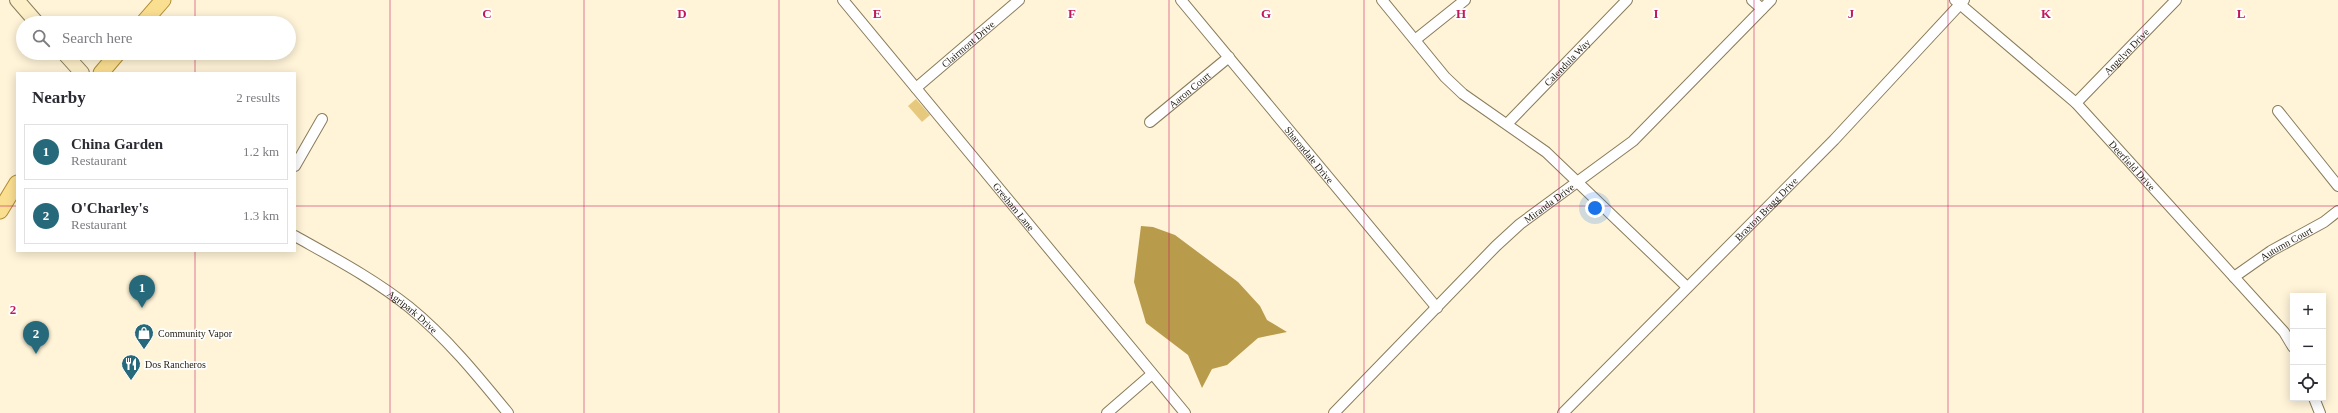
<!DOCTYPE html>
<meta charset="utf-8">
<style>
:root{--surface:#fff;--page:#f2f2f3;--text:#2b2b33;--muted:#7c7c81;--line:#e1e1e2;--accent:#25697a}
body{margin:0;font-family:Georgia,serif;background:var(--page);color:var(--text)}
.controls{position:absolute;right:12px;bottom:12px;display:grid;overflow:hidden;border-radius:0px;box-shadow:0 2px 10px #0003}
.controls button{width:36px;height:36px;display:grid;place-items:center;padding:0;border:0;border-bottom:1px solid var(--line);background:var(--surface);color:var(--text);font:20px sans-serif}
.you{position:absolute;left:1595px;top:208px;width:14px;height:14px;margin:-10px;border:3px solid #fff;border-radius:50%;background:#1a73e8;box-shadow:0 0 0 6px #1a73e833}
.badge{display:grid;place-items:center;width:26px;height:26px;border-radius:50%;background:var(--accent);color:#fff;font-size:13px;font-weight:700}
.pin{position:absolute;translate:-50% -33px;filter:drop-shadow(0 1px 2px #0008)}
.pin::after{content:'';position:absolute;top:21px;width:14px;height:12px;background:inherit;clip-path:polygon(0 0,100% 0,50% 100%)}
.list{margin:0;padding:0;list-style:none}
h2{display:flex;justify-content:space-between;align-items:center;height:52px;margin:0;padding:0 16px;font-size:17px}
h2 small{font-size:13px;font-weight:400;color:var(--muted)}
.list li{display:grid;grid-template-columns:26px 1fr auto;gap:12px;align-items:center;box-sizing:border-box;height:56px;margin:0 8px 8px;padding:0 8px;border:1px solid var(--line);border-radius:0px}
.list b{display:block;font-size:15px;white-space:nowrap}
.list p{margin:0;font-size:13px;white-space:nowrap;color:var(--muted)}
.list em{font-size:13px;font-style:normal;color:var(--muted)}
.icon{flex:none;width:22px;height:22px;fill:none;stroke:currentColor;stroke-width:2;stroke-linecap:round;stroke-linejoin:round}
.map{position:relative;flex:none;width:2338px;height:413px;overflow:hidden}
.search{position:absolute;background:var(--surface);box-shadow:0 2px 10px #0003;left:16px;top:16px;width:280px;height:44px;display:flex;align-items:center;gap:10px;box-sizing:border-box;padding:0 14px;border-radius:22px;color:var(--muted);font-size:15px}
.panel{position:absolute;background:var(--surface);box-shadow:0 2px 10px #0003;left:16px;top:72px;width:280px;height:180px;border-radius:0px}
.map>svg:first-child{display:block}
.green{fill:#e7c97d}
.water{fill:#b99b4c}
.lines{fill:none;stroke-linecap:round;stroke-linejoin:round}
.street-casing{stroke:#897c5c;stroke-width:12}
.secondary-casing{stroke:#897c5c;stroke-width:16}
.primary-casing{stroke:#ae8e34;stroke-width:17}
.street{stroke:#fff;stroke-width:10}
.secondary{stroke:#fdefc8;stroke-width:14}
.primary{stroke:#fbdf91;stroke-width:15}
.grid{fill:none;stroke:#c2185b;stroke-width:1;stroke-opacity:0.55}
.labels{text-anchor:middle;stroke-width:3.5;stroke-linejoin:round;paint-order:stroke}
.street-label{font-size:10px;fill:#241e12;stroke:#fff}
.poi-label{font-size:10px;fill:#241e12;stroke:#fff;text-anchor:start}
.grid-label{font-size:13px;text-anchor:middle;font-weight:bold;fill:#c2185b;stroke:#fff;stroke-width:3.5;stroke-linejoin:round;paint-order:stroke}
</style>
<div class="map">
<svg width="2338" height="413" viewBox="0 0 2338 413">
<rect width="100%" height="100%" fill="#fff4d8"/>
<path class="green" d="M916,99L930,115L922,122L908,106Z"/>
<path class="water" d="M1141,226L1153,227L1175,235L1238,282L1260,306L1267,320L1287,332L1258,338L1227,365L1212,369L1202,388L1188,355L1146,323L1134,282Z"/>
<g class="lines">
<defs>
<g id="street">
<path id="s1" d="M843,0L1185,413"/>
<path id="s2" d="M1181,0L1437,308"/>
<path d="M1382,0L1445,77L1463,94L1546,152L1687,287"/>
<path d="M1752,0L1762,9"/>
<path id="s3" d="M1955,0L2076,103L2284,332L2293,347"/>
<path d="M1415,40L1465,0"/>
<path id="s4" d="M916,88L1019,0"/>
<path id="s5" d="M2076,103L2176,0"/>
<path d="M2278,111L2338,186"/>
<path id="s6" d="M1150,122L1229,57"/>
<path id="s7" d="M1507,124L1627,0"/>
<path d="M295,166L322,119"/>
<path id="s8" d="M295,236C334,258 374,279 409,307C446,337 477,375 508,413"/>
<path id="s9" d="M2234,277L2271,251L2324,222L2338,211"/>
<path d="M2314,398L2320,413"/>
<path d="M1107,413L1152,374"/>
<path id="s10" d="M1334,413L1496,246L1520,224L1633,141L1771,0"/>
<path id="s11" d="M1563,413L1834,140L1964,0"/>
</g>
<path id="secondary" d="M17,0L37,23
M64,53L82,73"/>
<path id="primary" d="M143,23L163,0
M101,73L118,53
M0,211L17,183"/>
</defs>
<use href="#street" class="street-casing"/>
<use href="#secondary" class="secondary-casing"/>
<use href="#primary" class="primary-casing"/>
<use href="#street" class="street"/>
<use href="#secondary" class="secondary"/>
<use href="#primary" class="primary"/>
</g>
<path class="grid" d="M195,0V23M390,0V413M584,0V413M779,0V413M974,0V413M1169,0V413M1364,0V413M1559,0V413M1754,0V413M1948,0V413M2143,0V413M195,53V73M0,206H17M295,206H2338M195,251V413"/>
<defs>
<symbol id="shop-pin" viewBox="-11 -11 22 30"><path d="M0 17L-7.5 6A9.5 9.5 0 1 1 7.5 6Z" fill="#25697a" stroke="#fff"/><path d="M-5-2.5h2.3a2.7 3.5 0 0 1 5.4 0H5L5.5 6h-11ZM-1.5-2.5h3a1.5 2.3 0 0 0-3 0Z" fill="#fff"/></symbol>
<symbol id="restaurant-pin" viewBox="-11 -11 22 30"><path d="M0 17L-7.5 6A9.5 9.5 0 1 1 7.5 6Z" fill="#25697a" stroke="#fff"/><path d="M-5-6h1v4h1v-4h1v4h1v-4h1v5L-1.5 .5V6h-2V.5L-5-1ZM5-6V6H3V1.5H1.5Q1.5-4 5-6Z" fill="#fff"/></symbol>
</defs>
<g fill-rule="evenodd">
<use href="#shop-pin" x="133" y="322" width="22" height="30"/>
<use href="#restaurant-pin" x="120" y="353" width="22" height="30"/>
</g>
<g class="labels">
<g class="street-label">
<text dy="4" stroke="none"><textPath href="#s4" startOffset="68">Clairmont Drive</textPath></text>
<text dy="4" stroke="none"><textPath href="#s5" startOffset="72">Angelyn Drive</textPath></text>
<text dy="4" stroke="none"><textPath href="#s7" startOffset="86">Calendula Way</textPath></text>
<text dy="4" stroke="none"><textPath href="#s6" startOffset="51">Aaron Court</textPath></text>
<text dy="4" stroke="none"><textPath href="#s2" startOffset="201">Sharondale Drive</textPath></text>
<text dy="4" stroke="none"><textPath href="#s3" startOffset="243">Deerfield Drive</textPath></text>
<text dy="4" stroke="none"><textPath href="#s10" startOffset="301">Miranda Drive</textPath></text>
<text dy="4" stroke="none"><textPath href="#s1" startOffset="268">Gresham Lane</textPath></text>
<text dy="4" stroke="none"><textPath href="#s11" startOffset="288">Braxton Bragg Drive</textPath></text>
<text dy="4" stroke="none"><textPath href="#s9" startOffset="62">Autumn Court</textPath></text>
<text dy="4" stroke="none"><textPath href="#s8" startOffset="140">Agripark Drive</textPath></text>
</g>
<g class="poi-label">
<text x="158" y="337">Community Vapor</text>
<text x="145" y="368">Dos Rancheros</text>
</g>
</g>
<g class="grid-label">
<text x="487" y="18">C</text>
<text x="682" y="18">D</text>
<text x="877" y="18">E</text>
<text x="1072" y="18">F</text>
<text x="1266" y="18">G</text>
<text x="1461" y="18">H</text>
<text x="1656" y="18">I</text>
<text x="1851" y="18">J</text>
<text x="2046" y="18">K</text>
<text x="2241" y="18">L</text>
<text x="13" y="314">2</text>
</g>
</svg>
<div class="controls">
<button>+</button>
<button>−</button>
<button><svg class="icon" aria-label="locate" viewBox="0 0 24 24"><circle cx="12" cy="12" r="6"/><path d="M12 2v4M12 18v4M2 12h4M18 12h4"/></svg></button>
</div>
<div class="you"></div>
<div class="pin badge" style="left:142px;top:308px">1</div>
<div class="pin badge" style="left:36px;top:354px">2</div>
<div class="search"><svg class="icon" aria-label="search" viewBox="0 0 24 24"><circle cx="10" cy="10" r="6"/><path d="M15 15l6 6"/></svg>Search here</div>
<section class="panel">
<h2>Nearby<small>2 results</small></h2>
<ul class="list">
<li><span class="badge">1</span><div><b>China Garden</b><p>Restaurant</p></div><em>1.2 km</em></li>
<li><span class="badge">2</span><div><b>O'Charley's</b><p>Restaurant</p></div><em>1.3 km</em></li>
</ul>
</section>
</div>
